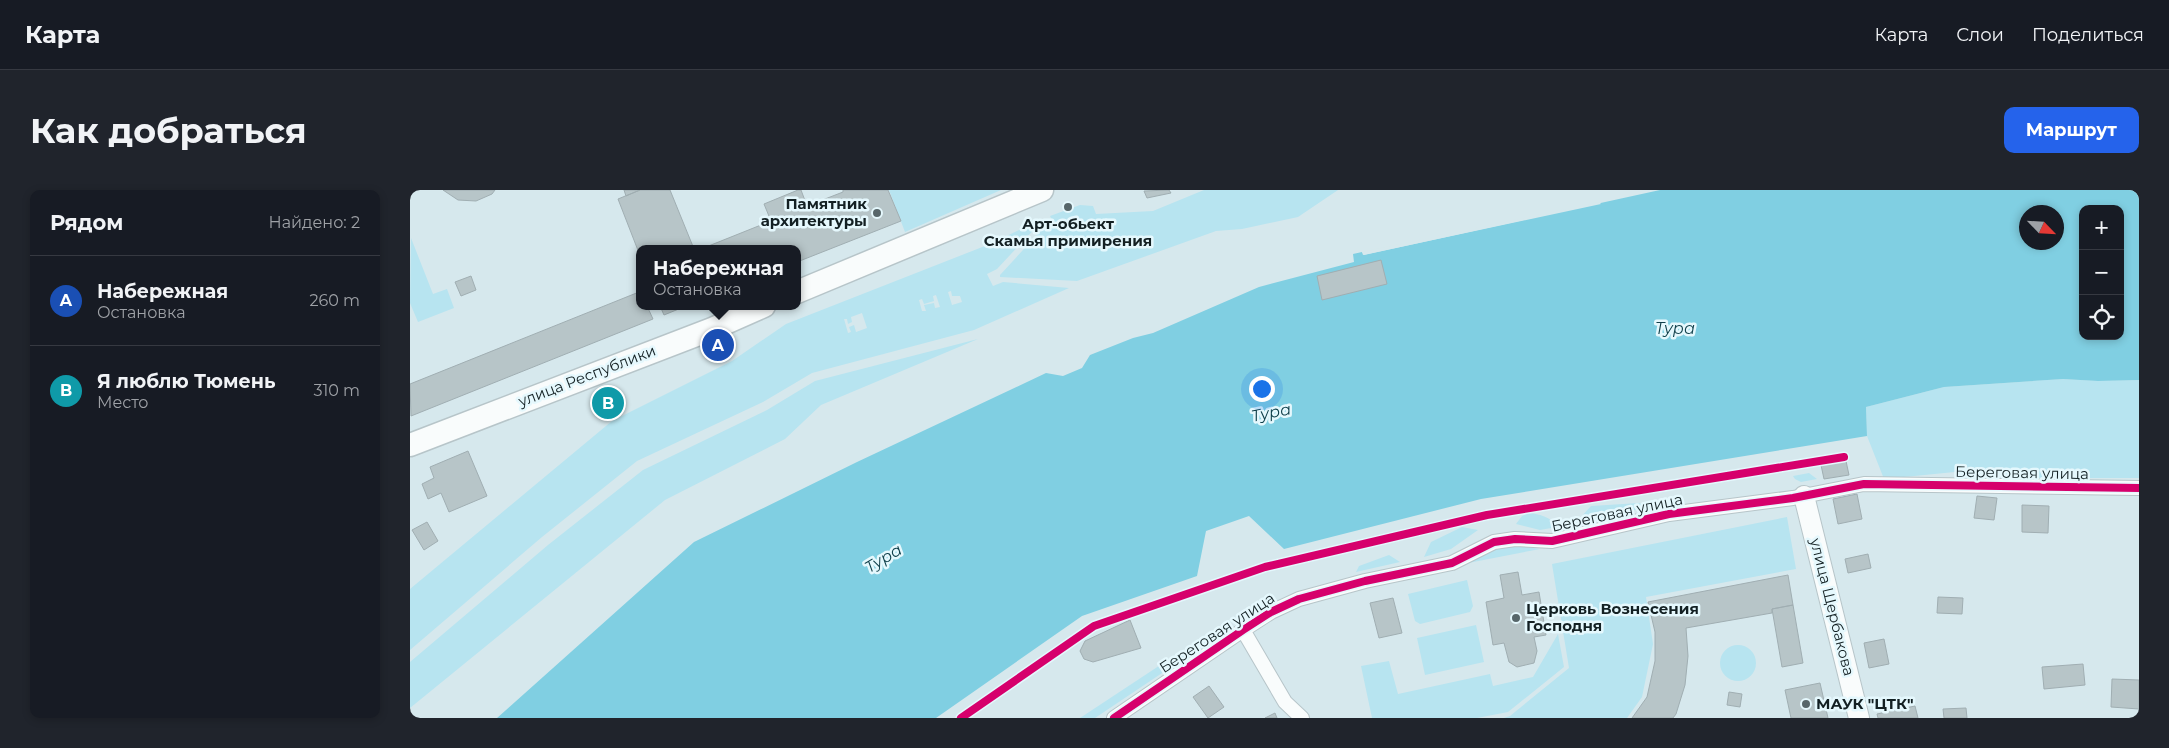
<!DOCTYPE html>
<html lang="ru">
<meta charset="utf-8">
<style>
:root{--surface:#171b24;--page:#20242c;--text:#f1f3f6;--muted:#9ea1a6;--line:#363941;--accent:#2563eb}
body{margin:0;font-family:Montserrat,sans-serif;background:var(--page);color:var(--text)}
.controls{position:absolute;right:15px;top:15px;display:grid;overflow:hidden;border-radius:10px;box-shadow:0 2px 8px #0003}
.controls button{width:45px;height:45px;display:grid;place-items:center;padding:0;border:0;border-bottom:1px solid var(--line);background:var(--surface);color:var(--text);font:25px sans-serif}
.compass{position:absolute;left:1609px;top:15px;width:45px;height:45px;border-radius:50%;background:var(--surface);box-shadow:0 2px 8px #0003;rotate:115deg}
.you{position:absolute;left:851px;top:198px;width:18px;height:18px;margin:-12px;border:4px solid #fff;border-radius:50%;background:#1a73e8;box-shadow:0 0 0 8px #1a73e833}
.badge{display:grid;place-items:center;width:32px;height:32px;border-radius:50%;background:var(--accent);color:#fff;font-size:16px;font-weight:700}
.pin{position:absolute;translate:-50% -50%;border:2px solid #fff;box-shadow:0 1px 5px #0006}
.popup{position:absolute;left:226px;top:55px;width:165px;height:65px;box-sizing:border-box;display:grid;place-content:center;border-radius:10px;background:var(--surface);filter:drop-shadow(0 1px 4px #0005);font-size:16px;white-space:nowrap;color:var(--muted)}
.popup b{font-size:19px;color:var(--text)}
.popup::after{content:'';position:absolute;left:50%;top:100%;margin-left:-10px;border:10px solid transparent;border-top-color:var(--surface)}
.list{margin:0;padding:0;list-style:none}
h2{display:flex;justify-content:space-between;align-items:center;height:65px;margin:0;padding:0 20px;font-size:21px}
h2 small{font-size:16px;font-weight:400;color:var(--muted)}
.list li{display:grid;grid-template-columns:32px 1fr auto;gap:15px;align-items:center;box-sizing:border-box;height:90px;padding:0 20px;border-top:1px solid var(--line)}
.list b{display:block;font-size:19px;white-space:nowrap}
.list p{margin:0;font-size:16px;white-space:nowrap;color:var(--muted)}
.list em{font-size:16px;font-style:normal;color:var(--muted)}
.icon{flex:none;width:28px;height:28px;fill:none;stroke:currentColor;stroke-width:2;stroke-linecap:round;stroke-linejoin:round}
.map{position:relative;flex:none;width:1729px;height:528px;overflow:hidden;border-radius:10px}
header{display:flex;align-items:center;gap:30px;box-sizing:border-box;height:70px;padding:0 25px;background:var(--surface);border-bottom:1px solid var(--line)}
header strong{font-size:24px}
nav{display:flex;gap:28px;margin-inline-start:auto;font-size:18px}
.intro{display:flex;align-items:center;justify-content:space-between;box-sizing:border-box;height:120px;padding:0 30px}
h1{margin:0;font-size:35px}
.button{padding:12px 22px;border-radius:10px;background:var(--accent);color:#fff;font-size:18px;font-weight:700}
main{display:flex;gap:30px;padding:0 30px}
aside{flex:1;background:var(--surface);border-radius:10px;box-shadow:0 2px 8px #0003}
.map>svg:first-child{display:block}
.green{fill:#b7e4f0;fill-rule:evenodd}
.water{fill:#80cfe2;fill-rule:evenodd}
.pier{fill:#d6e8ed}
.building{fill:#b7c5c8;stroke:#a0aeb2}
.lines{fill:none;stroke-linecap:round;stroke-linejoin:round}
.street-casing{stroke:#b7c5c9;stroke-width:16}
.secondary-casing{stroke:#b7c5c9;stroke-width:22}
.primary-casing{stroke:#b7c5c9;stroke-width:25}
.street{stroke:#f9fcfc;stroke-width:14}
.secondary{stroke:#f9fcfc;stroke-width:20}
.primary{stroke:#f9fcfc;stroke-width:22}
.cycleway-casing{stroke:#e5f8fd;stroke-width:11}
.cycleway{stroke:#d6006c;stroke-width:8}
.poi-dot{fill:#57666a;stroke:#e5f8fd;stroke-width:2}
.labels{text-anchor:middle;stroke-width:5;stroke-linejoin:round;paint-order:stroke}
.poi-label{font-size:15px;font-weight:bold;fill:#132023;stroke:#e5f8fd;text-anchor:start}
.street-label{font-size:15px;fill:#132023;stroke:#e5f8fd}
.water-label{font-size:16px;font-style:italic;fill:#10404b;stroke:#e5f8fd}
</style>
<header>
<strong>Карта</strong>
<nav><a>Карта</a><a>Слои</a><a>Поделиться</a></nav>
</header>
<div class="intro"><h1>Как добраться</h1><a class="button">Маршрут</a></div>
<main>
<aside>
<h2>Рядом<small>Найдено: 2</small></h2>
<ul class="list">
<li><span class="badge" style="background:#1a4fb4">A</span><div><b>Набережная</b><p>Остановка</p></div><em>260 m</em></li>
<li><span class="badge" style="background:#0f9aa8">B</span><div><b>Я люблю Тюмень</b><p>Место</p></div><em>310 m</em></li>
</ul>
</aside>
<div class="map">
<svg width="1729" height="528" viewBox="0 0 1729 528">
<rect width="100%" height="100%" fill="#d6e8ed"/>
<path class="green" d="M479,0H591L495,42Z
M794,0H928L888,27L832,39L806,41L667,91L590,87V85L635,36L643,32L640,26L670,15L683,16L686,24L743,21Z
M628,31L629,34L587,79L577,84L583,96L593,92L659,98L564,140L402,183L353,212L227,271L132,347L0,460V399L202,231L322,171L376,134L580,54ZM541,101L542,106H550L552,112L542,115L538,102ZM526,105L530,117L525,118L524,113L514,115L516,121H512L509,110L512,109L514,114L524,111L523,106ZM452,123L457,138L446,142L444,135L439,137L441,142L438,143L434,129H437L438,134L442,132L441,127Z
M1,48L23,104L37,99L44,118L8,132L0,113Z
M568,149L411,215L375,249L255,310L0,518V472L138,355L233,280L357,220L405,191Z
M1653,189L1688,191L1729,190V288H1617L1596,286L1585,278L1474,289L1457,246L1456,217L1534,197Z
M1399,283L1407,289L1391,292L1385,289L1383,286Z
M1229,313L1237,317L1170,333L1171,327L1181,316Z
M1119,323C1129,324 1142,327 1147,337L1130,340L1106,334L1112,326Z
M1377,327L1386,379L1236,407L1243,454L1232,507L1217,528H1094L1100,526L1159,478L1142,374Z
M1052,337L1068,340L1041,359L1014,367L1021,352Z
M1101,355L1130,359L1053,374L1084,358Z
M979,365L990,372L946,382L949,376Z
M1057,390L1063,416L1060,422L1010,434L1005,431L998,404Z
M1066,435L1074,472L1015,485L1007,448Z
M1148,444L1154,477L1098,522L1067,528H962L951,476L979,471L988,504L1080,484L1083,496L1123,487Z
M1310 473a18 18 0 1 1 36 0a18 18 0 1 1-36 0Z
M767,464L776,467L685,528H670Z"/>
<path class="water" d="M1250,0H1729V190L1688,191L1653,189L1534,197L1456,217L1457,246L1071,309L874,359L839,326L796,341L787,386L672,426L526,528H87L284,352L447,272L636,183L653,186L672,178L680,165L723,148L743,143L849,97L944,72L943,64L952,62L954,65ZM1673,19H1710V146H1673ZM1616,22H1646V52H1616Z"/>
<path class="pier" d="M1189,12L1191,14L953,65L952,62Z"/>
<path class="building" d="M33,0H85L82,4L66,11L48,10Z
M214,0H230L216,6Z
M230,0H260L284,59H229V63L208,9Z
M388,0H391L397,16L433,2V0H478L491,31L387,72V59H291L361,31L354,14Z
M759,0L761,3L737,8L734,1Z
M971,70L977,94L912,110L907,86Z
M61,86L66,100L51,106L45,92Z
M229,102V116H237L243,129L1,226L0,194Z
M250,116H276L254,125Z
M58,261L77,306L39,322L31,303L18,309L12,294L24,288L20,277Z
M1436,271L1439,285L1414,289L1411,275Z
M1447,304L1452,329L1428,334L1423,309Z
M1567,306L1587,308L1584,330L1564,328Z
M1612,315L1639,316L1638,343L1612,342Z
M17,332L28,351L14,360L2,340Z
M1458,364L1461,378L1438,383L1435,369Z
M1108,382L1112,405L1129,402L1136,445L1124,447L1127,461L1124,473L1107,477L1099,472L1094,453L1083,455L1076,412L1094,408L1090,385Z
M1378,385L1383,415L1362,419V423L1276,438L1278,466L1275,495L1266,524L1263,528H1222L1237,507L1245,471V442L1238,412Z
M1528,407L1553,408L1552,424L1527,423Z
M983,408L992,443L969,448L960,413Z
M1383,415L1393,473L1372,477L1362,419Z
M720,430L731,458L683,472L674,469L670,461L675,451Z
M1474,449L1479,474L1459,478L1454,453Z
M1673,474L1675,495L1634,499L1632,477Z
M1702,489L1729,490V519L1701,517Z
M1410,493L1418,528H1381L1375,500Z
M799,496L814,517L798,528L783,507Z
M1319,502L1332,504L1330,517L1317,515Z
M1505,516L1508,528H1468L1467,524Z
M1556,518L1557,528H1534L1533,519Z
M865,523L867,528H855Z"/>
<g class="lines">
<defs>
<path id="street" d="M833,440L875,512L892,528
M704,528L833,440L861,422L889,409L955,391L1042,373L1084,352L1105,349L1142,351L1259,324L1383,308L1454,294L1729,298"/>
<path id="secondary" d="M1394,306L1449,528"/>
<path id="primary" d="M387,102L632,0
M0,255L302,139L354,116"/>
</defs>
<use href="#street" class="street-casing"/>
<use href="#secondary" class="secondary-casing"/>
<use href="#primary" class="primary-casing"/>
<use href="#street" class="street"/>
<use href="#secondary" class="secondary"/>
<use href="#primary" class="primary"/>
<defs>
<path id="cycleway" d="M551,528L684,436L855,377L1077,325L1434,267
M704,528L833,440L861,422L889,409L955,391L1042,373L1084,352L1105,349L1142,351L1259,324L1383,308L1454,294L1729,298"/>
</defs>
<use href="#cycleway" class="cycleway-casing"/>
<use href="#cycleway" class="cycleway"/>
</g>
<g class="poi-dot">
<circle cx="658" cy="17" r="5"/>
<circle cx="467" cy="23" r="5"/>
<circle cx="1106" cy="428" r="5"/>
<circle cx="1396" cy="514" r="5"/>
</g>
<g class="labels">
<g class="poi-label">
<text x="457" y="19" text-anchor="end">Памятник<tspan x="457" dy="17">архитектуры</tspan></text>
<text x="658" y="39" text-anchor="middle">Арт-обьект<tspan x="658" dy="17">Скамья примирения</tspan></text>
<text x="1116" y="424">Церковь Вознесения<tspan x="1116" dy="17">Господня</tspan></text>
<text x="1406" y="519">МАУК "ЦТК"</text>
</g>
<g class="street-label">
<text transform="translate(177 186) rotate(-21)" y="5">улица Республики</text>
<text transform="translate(1612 283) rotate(1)" y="5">Береговая улица</text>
<text transform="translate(1207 323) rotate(-12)" y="5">Береговая улица</text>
<text transform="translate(1422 417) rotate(76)" y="5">улица Щербакова</text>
<text transform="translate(807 443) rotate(-33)" y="5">Береговая улица</text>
</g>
<g class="water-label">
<text x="1265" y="144">Тура</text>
<text transform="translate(861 222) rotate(-11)" y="6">Тура</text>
<text transform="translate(473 368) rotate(-31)" y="6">Тура</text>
</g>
</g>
</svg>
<div class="controls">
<button>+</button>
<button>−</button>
<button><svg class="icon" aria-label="locate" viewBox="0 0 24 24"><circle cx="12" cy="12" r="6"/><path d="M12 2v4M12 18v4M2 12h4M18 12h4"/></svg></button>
</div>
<svg class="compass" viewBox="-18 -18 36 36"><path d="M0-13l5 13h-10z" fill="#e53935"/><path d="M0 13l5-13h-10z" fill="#9ea1a6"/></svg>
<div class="you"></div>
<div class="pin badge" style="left:308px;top:155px;background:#1a4fb4">A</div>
<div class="popup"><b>Набережная</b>Остановка</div>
<div class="pin badge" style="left:198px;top:213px;background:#0f9aa8">B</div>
</div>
</main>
